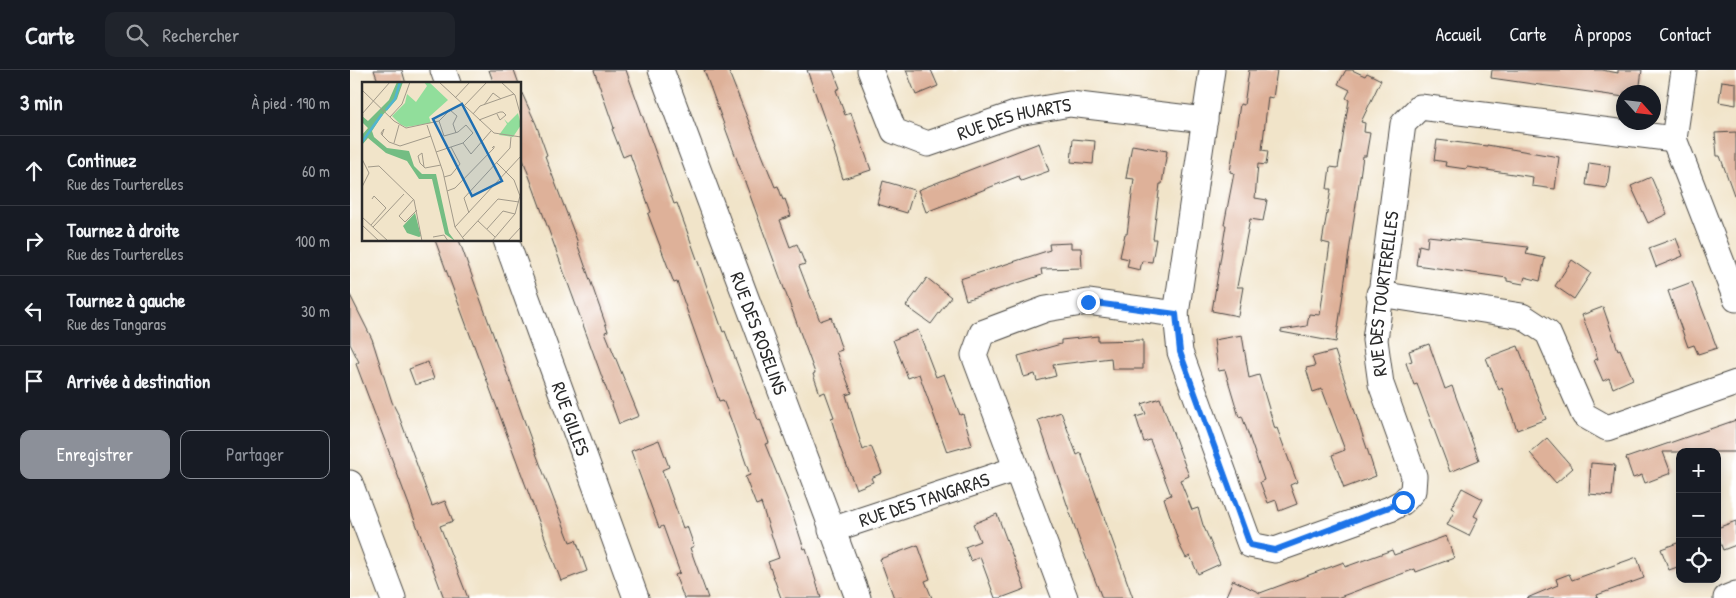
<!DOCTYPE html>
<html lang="fr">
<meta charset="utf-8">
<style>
:root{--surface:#171b24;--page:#20242c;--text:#f1f3f6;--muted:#9ea1a6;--line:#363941;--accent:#8c9099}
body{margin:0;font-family:"Patrick Hand",sans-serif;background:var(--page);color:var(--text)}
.controls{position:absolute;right:15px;bottom:15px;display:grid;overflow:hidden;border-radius:10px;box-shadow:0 2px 12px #0003}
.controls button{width:45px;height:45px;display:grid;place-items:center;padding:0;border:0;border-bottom:1px solid var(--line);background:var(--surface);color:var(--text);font:25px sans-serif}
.compass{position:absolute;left:1266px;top:15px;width:45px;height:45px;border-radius:50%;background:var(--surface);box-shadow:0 2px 12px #0003;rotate:117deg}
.stop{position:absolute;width:15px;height:15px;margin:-11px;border:4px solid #1a73e8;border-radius:50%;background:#fff}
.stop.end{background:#1a73e8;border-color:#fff;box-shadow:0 1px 5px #0008}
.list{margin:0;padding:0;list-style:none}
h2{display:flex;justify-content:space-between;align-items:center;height:65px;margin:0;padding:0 20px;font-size:21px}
h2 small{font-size:16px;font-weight:400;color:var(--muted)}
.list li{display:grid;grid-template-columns:32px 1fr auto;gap:15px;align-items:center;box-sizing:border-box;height:70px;padding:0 20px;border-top:1px solid var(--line)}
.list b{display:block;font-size:19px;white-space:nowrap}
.list p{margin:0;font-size:16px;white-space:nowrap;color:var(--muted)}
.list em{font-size:16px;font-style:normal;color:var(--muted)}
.actions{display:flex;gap:10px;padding:15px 20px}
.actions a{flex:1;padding:11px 0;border:1px solid var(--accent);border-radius:10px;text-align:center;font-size:18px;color:var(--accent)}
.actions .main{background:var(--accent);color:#fff}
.icon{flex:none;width:28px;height:28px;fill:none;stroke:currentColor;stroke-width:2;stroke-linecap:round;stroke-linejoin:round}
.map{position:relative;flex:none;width:1386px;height:528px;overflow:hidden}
header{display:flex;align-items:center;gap:30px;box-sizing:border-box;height:70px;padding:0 25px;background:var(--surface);border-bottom:1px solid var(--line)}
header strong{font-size:24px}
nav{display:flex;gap:28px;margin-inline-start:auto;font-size:18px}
.search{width:350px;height:45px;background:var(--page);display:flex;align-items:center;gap:12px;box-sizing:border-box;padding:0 18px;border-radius:10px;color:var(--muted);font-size:19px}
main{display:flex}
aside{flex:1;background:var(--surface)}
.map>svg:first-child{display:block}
.building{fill:#deb199}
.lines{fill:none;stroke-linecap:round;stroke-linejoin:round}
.minor-casing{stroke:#494743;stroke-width:27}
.minor{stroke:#fff;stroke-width:25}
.route{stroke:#1a73e8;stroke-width:6}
.labels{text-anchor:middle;stroke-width:4;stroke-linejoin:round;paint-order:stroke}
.street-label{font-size:19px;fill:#2b2b2b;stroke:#fff}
.inset-river{fill:none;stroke:#51b5d0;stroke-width:2.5}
.inset-road{fill:none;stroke:#a29a8a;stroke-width:1}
.view{fill:#1f6fb2;fill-opacity:0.15;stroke:#1f6fb2;stroke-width:2.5}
.inset-edge{fill:none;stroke:#2b2b2b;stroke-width:2.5}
</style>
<header>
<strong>Carte</strong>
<div class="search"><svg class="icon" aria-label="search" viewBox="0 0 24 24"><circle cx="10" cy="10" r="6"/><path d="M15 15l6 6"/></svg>Rechercher</div>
<nav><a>Accueil</a><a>Carte</a><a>À propos</a><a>Contact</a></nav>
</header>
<main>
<aside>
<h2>3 min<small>À pied · 190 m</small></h2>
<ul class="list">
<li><svg class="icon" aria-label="ahead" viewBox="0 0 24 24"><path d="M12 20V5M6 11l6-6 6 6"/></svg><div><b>Continuez</b><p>Rue des Tourterelles</p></div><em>60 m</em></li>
<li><svg class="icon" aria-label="right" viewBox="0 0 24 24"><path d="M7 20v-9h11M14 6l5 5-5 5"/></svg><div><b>Tournez à droite</b><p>Rue des Tourterelles</p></div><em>100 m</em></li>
<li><svg class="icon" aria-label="left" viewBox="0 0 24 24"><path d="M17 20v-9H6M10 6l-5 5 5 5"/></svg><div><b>Tournez à gauche</b><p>Rue des Tangaras</p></div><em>30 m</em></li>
<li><svg class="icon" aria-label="arrive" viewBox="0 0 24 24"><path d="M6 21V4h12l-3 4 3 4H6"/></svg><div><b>Arrivée à destination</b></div></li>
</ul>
<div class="actions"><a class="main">Enregistrer</a><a>Partager</a></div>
</aside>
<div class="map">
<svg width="1386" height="528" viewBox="0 0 1386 528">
<rect width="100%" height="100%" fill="#fff"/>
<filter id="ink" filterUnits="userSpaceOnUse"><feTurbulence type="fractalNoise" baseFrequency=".02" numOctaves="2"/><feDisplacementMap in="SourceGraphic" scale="10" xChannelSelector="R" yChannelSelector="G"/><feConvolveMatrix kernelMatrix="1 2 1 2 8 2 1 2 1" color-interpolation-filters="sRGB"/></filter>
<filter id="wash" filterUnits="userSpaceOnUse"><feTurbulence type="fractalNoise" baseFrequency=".0096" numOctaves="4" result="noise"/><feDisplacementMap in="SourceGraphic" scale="20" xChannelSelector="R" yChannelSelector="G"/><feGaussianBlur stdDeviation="1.12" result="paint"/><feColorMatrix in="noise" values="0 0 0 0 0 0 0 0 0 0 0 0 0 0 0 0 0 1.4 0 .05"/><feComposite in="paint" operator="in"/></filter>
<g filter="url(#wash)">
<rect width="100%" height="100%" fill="#f1e4c9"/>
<g id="blocks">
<path class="building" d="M24,0H52L56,14H29Z
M139,0H164L169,14H144Z
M244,0H276L324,134L327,133L373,262L375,261L408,350L410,349L419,373L415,374L440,436L454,479L456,478L471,528H431L418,492L429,488L411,433L406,435L395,407L400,405L381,350L373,330L369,331L327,212L324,213L298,144L301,142L280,84L273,87L262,59L264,58Z
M354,0H378L425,117L428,116L433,130L435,129L441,146L430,150L440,177L447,174L455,194L449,196L470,251L481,247L492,280L486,282L502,323L496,325L513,380L521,376L532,403L521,408L523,412L506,419L490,378L481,348L484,347L475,322L470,324L463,304L465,303L446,251Z
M457,0H483L490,18L486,20L495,45L501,43L521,100L493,109L484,80L485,79Z
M556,0H581L588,16L566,25Z
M899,0H927L923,28L918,27L912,80L918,81L916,95L908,94L905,128L917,130L913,151L900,149L887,217H893L888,246L862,241L876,155H874L884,103L880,102L890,34L894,35Z
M996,0H1002L1015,6L1017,3L1031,10L1011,52L1015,53L1014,62L1020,63L1016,86H1013L986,272L931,262V260L957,256L959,244L970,245L980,174L972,172L981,119H977L980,97L988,98L999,30L996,28L1000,20L988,14Z
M1142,0H1252L1268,3V0H1292L1289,22H1274V27L1141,8Z
M1372,11L1386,13V35L1369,32Z
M170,19L186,54L197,85L195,86L228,173H227L258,261L255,262L289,346L269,354L170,81Z
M1386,62V125H1384L1370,86H1367L1365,63Z
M723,69L745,71L743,94L721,92Z
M1087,70L1137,76V75L1209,87L1205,119L1182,116L1183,107L1117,97L1116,99L1095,96L1096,92L1084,90Z
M689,73L699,101L671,111L669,106L576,142L568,120Z
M782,75L817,81L812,114H810L803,169H806L802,192L792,191L790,200L777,197L779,189L770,187L775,164H777L784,109L776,108Z
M1239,93L1260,96L1257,118L1236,115Z
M1301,107L1317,144L1298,153L1281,116Z
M533,111L564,120L557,143L527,134Z
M1078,166L1178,177L1176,184L1195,188L1190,211L1175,207L1173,214L1157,211V208L1066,195L1069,175L1077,177Z
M1326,168L1333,186L1306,197L1299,178Z
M85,170H109L187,386L220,472L226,470L237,501L211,511Z
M721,173V178H731L732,198L691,199L692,205L616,230L610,209L700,180L699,174Z
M1222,190L1241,203L1224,229L1205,216Z
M577,208L601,227L581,254L556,236Z
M1342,212L1367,278L1348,284L1344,275L1338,277L1318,221Z
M0,225L22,269L42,332L49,346L82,436L95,431L103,451L90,456L118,528H94L6,294L9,292L0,274Z
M1253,237L1268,280L1270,279L1283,309L1263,318L1259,308L1253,311L1244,290L1248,289L1232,245Z
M568,260L586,307L594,304L610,345L613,344L622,375L597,382L569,304L558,308L543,270Z
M892,265L899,308L909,305L925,359L927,358L947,412L940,415L947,434L929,441L926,430L918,433L910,412L914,410L892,346L889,347L875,300L868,301L864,270Z
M748,266V271L793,270V299H762L761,288L703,295L706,306L687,311L685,304L674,307L668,286L711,274V270Z
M1079,274L1095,319L1102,316L1129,390L1100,402L1067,314L1064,315L1056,293L1062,291L1059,281Z
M1168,276L1196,349L1167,360L1152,318L1149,320L1136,288Z
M985,281L1026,406L994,418L982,385L995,380L972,319L963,322L956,298L965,296L962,287Z
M78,292L84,309L65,315L59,299Z
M810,328L839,406L830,410L842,440L848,438L853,455L870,494L848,504L840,486L836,488L830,476L814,428L821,425L800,370L794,372L786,347L796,344L792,334Z
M711,342L727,385L731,383L783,528H752L729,469L688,350Z
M1386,350V382H1313L1321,403L1295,413L1292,405L1283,408L1276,388Z
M1197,368L1223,398L1206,413L1180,383Z
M309,370L319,397L312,400L333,458L337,456L344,476L340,478L358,528H334L325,505L330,503L313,456L309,458L281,381Z
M1241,393L1265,395L1262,426L1239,424Z
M1112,418L1133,429L1124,446L1128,448L1119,466L1097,455L1105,440L1101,438Z
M647,444L675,519L651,528H645L630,487L621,491L615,477L630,471L623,454Z
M1386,451V475L1373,480L1367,465V458Z
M1096,466L1104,488L1066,502L1065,499L987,528H875L883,510L910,523L994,492L995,497L1042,480L1044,485Z
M1330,472V496L1319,500L1311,479Z
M568,475L580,509L575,511L582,528H544L530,489Z
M1287,487L1294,508L1247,525L1248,528H1177L1208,515L1206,509L1219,504L1222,510Z"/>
</g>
</g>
<g filter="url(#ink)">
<use href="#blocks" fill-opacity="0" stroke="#494743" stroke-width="1"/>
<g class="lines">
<defs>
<g id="minor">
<path d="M93,0L98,14"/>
<path id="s1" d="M311,0L508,528"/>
<path id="s2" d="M520,0L544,61L578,74L668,43L720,34L855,50"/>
<path id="s3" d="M862,0L826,244L830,282L900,475L925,480L1040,439L1053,432L1063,421L1064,406L1031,314L1025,270L1053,54L1070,37L1324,69"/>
<path d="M1334,0L1324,69L1386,229"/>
<path id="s4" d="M156,170L286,528"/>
<path d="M1029,224L1172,246L1198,263L1234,345L1257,358L1386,313"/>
<path d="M0,413L43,528"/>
<path id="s5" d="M481,460L666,399"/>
<path d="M715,528L624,285L632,263L696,239L738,232L826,244"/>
<path d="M1376,528L1386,524"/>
</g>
</defs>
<use href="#minor" class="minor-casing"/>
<use href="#minor" class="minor"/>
</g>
</g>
<g class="lines" filter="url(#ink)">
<path class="route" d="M738,232L826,244L830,282L900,475L925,480L1053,432"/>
</g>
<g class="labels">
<g class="street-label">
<text dy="7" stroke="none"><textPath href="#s2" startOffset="192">RUE DES HUARTS</textPath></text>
<text dy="7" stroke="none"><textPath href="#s3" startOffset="871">RUE DES TOURTERELLES</textPath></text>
<text dy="7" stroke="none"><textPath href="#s1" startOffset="281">RUE DES ROSELINS</textPath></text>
<text dy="7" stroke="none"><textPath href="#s4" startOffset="190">RUE GILLES</textPath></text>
<text dy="7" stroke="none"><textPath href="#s5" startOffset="98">RUE DES TANGARAS</textPath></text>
</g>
</g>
<g transform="translate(12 12)">
<rect width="159" height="159" fill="#f1e4c9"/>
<path d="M62,0H67L86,18L67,35L69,41L44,45L38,42L30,34L43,21L45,12L54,20L65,4ZM156,31L159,43L151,55L137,53L145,42L142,37L146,41Z" fill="#91de9b"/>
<path d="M35,0H41L35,17L19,35L10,49L12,55L25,66L47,69L52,84L60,92H74L87,151L93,159L83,152L70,97H57L45,79L24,71L6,56L0,63V53L6,46L0,40V34L6,39L27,18ZM53,131L59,154L57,155L45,151L41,144Z" fill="#74bd83"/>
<path class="inset-river" d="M24,28L33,17L38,0M0,60L20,32"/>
<path class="inset-road" d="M77,0L132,51L159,55M139,0L153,13L159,35M0,8L32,39L44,46L77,39L88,28L95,34L91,42L94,51M93,16L108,0M122,23L131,11L139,17M102,24L125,0M0,32L28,0M111,32L118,24L152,12M28,35L40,22L48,0M117,38L138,30H141L144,33L138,38L135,32M65,43L81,90L93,145L103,159M20,53L22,47L19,51L20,53L27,60L38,64L69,54M32,61L37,43M101,61L109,72L129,49M74,70L101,61L111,51L104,43L96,50L82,54L77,39M0,77L7,91L0,105M6,85L17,84L52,118L60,159M62,85L60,71L56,74L58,81L63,86L79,83M82,95L89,93L98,82L89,65M85,109L93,106L132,66V64L130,66M52,117L37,134L43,140L55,128M107,131L102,116L148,66L149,55M0,135L26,159M116,139L133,155M0,143L17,159M9,143L24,126L12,114L10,117M11,145L42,112M93,145L159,74M125,147L141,129L153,132M71,155L82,153L86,159M100,156L136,117L157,120M130,159L153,132L158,114L152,98L134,80M146,159L159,145"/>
<path class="view" d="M100,22L140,99L110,114L71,37Z"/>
<rect width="159" height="159" class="inset-edge"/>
</g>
</svg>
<div class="controls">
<button>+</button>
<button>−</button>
<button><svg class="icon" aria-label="locate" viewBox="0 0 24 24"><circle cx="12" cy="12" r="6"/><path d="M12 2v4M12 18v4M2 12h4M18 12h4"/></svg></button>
</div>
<svg class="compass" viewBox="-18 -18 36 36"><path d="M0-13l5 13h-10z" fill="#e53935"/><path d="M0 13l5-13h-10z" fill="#9ea1a6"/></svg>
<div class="stop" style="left:1053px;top:432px"></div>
<div class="stop end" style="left:738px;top:232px"></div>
</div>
</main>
